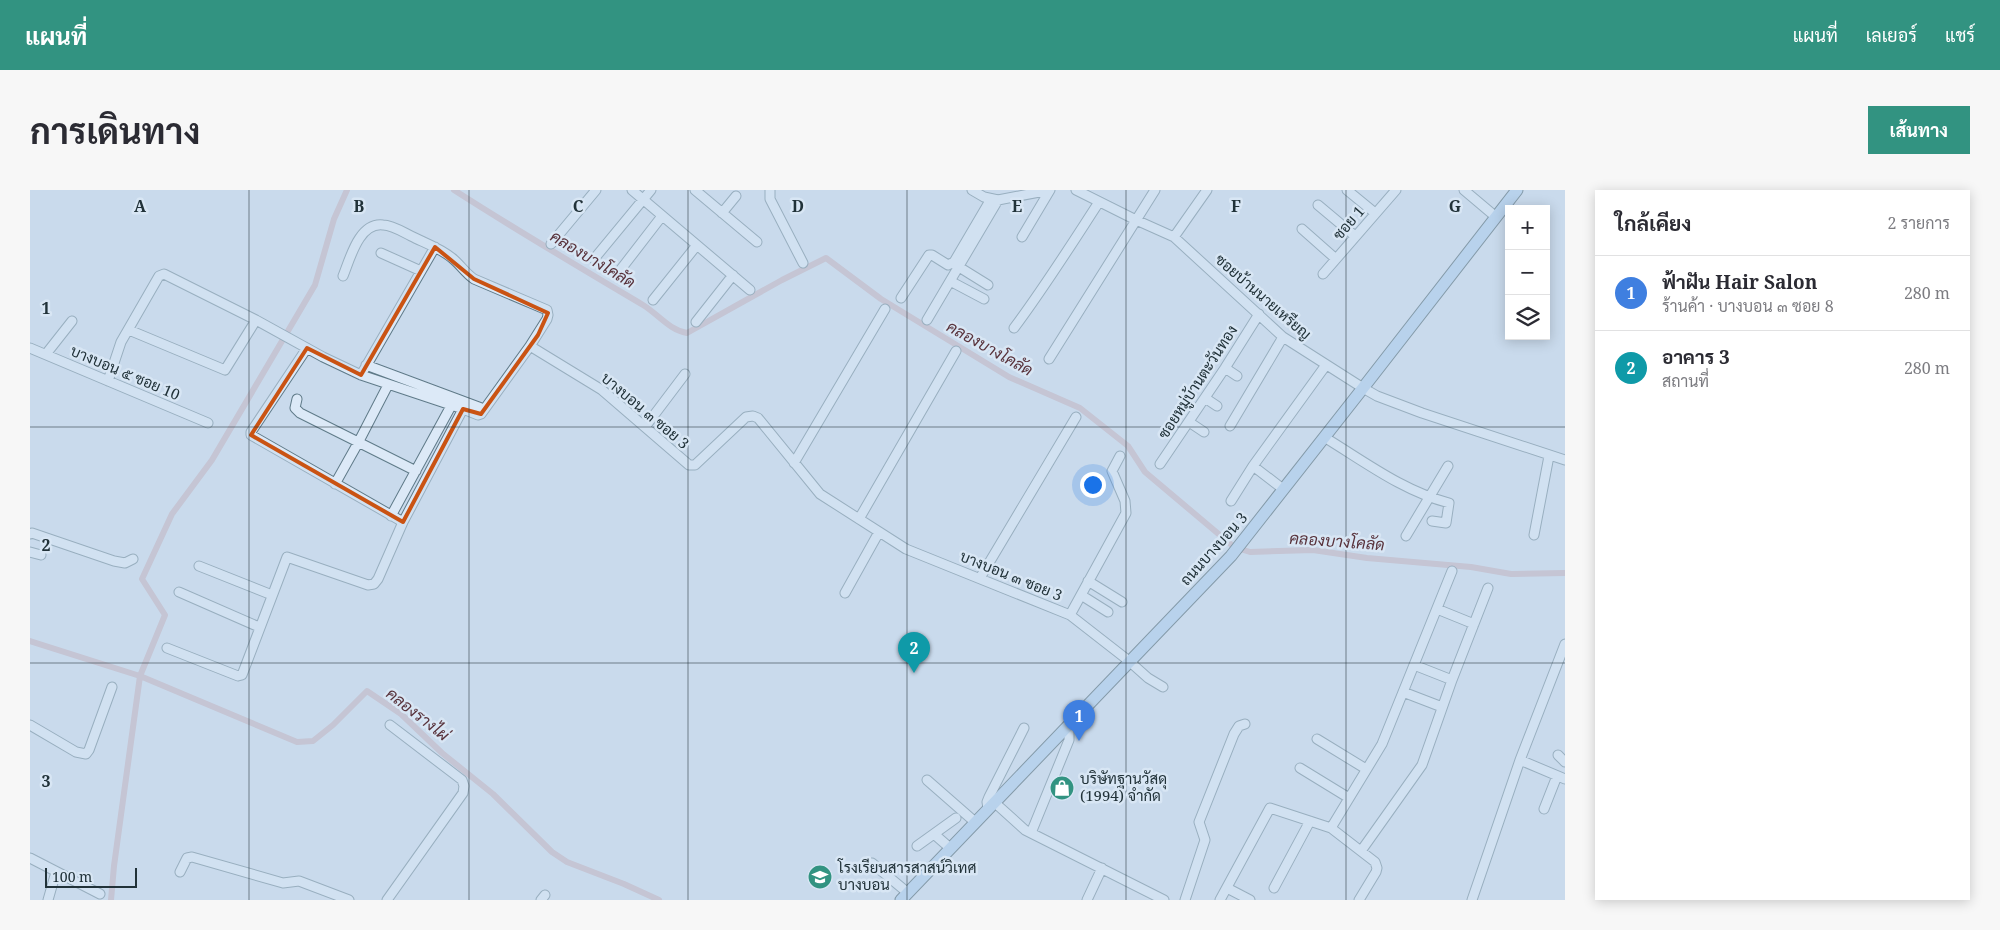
<!DOCTYPE html>
<html lang="th">
<meta charset="utf-8">
<style>
:root{--surface:#fff;--page:#f7f7f7;--text:#2b2b33;--muted:#7c7c81;--line:#e1e1e2;--accent:#329381}
body{margin:0;font-family:"Noto Serif",Sarabun,serif;background:var(--page);color:var(--text)}
.controls{position:absolute;right:15px;top:15px;display:grid;overflow:hidden;border-radius:0px;box-shadow:0 2px 12px #0003}
.controls button{width:45px;height:45px;display:grid;place-items:center;padding:0;border:0;border-bottom:1px solid var(--line);background:var(--surface);color:var(--text);font:25px sans-serif}
.scale{position:absolute;left:15px;bottom:12px;width:92px;box-sizing:border-box;padding-left:5px;border:2px solid #213239;border-top:0;font-size:14px;line-height:18px;white-space:nowrap;color:#213239;-webkit-text-stroke:4px #d8e6f4;paint-order:stroke}
.you{position:absolute;left:1062px;top:294px;width:18px;height:18px;margin:-12px;border:4px solid #fff;border-radius:50%;background:#1a73e8;box-shadow:0 0 0 8px #1a73e833}
.badge{display:grid;place-items:center;width:32px;height:32px;border-radius:50%;background:var(--accent);color:#fff;font-size:16px;font-weight:700}
.pin{position:absolute;translate:-50% -41px;filter:drop-shadow(0 1px 2px #0008)}
.pin::after{content:'';position:absolute;top:26px;width:18px;height:15px;background:inherit;clip-path:polygon(0 0,100% 0,50% 100%)}
.list{margin:0;padding:0;list-style:none}
h2{display:flex;justify-content:space-between;align-items:center;height:65px;margin:0;padding:0 20px;font-size:21px}
h2 small{font-size:16px;font-weight:400;color:var(--muted)}
.list li{display:grid;grid-template-columns:32px 1fr auto;gap:15px;align-items:center;box-sizing:border-box;height:75px;padding:0 20px;border-top:1px solid var(--line)}
.list b{display:block;font-size:19px;white-space:nowrap}
.list p{margin:0;font-size:16px;white-space:nowrap;color:var(--muted)}
.list em{font-size:16px;font-style:normal;color:var(--muted)}
.icon{flex:none;width:28px;height:28px;fill:none;stroke:currentColor;stroke-width:2;stroke-linecap:round;stroke-linejoin:round}
.map{position:relative;flex:none;width:1535px;height:710px;overflow:hidden;border-radius:0px}
header{display:flex;align-items:center;gap:30px;box-sizing:border-box;height:70px;padding:0 25px;background:var(--accent);color:#fff}
header strong{font-size:24px}
nav{display:flex;gap:28px;margin-inline-start:auto;font-size:18px}
.intro{display:flex;align-items:center;justify-content:space-between;box-sizing:border-box;height:120px;padding:0 30px}
h1{margin:0;font-size:35px}
.button{padding:12px 22px;border-radius:0px;background:var(--accent);color:#fff;font-size:18px;font-weight:700}
main{display:flex;gap:30px;padding:0 30px}
aside{flex:1;background:var(--surface);border-radius:0px;box-shadow:0 2px 12px #0003}
.map>svg:first-child{display:block}
.lines{fill:none;stroke-linecap:round;stroke-linejoin:round}
.canal{stroke:#c1aab5;stroke-width:6}
.minor-casing{stroke:#5f7a88;stroke-width:11}
.major-casing{stroke:#324c56;stroke-width:13}
.minor{stroke:#dce9f7;stroke-width:9}
.major{stroke:#a4c8ec;stroke-width:11}
.marked{fill:none;stroke:#ca5313;stroke-width:4;stroke-linejoin:round}
.grid{fill:none;stroke:#213239;stroke-width:1;stroke-opacity:0.55}
.labels{text-anchor:middle;stroke-width:5;stroke-linejoin:round;paint-order:stroke}
.street-label{font-size:15px;fill:#213239;stroke:#d8e6f4}
.poi-label{font-size:15px;fill:#213239;stroke:#d8e6f4;text-anchor:start}
.water-label{font-size:16px;font-style:italic;fill:#58323b;stroke:#d8e6f4}
.grid-label{font-size:16px;text-anchor:middle;font-weight:bold;fill:#213239;stroke:#d8e6f4;stroke-width:5;stroke-linejoin:round;paint-order:stroke}
</style>
<header>
<strong>แผนที่</strong>
<nav><a>แผนที่</a><a>เลเยอร์</a><a>แชร์</a></nav>
</header>
<div class="intro"><h1>การเดินทาง</h1><a class="button">เส้นทาง</a></div>
<main>
<div class="map">
<svg width="1535" height="710" viewBox="0 0 1535 710">
<rect width="100%" height="100%" fill="#c9daec"/>
<g class="lines">
<path class="canal" d="M424,0C486,40 549,77 613,115C628,124 639,140 657,143L752,90L796,68L851,109L979,187L1050,218L1098,256L1115,282L1204,357L1220,362L1283,360L1337,368L1441,377L1481,384L1535,383
M0,451L110,486L267,552L283,551L303,535L337,501L371,524L412,563L463,604L522,662L537,672L594,694L629,710
M81,710L84,676L110,486L135,425L112,389L142,324L182,270L285,95L304,29L317,0"/>
<defs>
<path id="minor" d="M602,0L720,100
M665,0L727,52
M740,0V9L773,73
M942,0L954,7L968,10L1020,0
M1046,0L1106,30L1144,47L1253,147L1333,198L1347,206L1392,223L1535,270
M1317,0L1345,23
M1434,0L1466,27
M1288,15L1325,46
M692,23L706,6
M1272,39L1306,69
M992,47L1020,0
M1144,47L1177,0
M521,54L566,0
M351,63L391,81
M564,69L621,0
M929,77L958,95
M588,83L632,26
M1293,84L1366,0
M313,86C320,69 329,32 353,35C362,35 373,42 381,46C395,53 410,58 422,68C430,74 435,83 444,89L517,120L518,125L517,129L500,156L572,200L659,275H665L716,227L723,226L728,228L790,304L876,359L1040,425L1099,471L1118,488L1133,497
M920,91L954,109
M871,108L899,65H902L918,75L924,72L961,9
M623,110L667,55
M897,130L968,10
M666,132L703,85
M984,138C1014,98 1041,55 1069,12
M99,140L195,180L226,130
M0,158L178,233
M277,158L221,242V245L373,332
M16,164L42,131
M1019,169L1125,0
M336,175L454,219
M1195,178L1207,186
M331,185L405,57
M78,191L91,152L129,86L134,84L226,130L293,167L331,185L433,219
M1175,208L1187,216
M267,209L265,218L270,223L386,281
M1159,232L1174,242
M1200,236L1253,147
M615,237L655,184
M1294,247C1335,272 1373,301 1419,313L1416,333L1402,331
M764,273L855,119
M1130,274L1195,178L1229,124
M1223,276L1253,299
M305,294L328,253L358,195
M1201,311L1223,276L1296,175
M361,326L421,216
M829,329L926,161
M0,344L2,343L84,371L95,373L103,369
M1504,345L1519,266
M1376,346L1418,276
M0,362L11,365
M169,376L242,405
M950,388L1046,227
M1058,391L1092,412
M149,402L229,437
M815,403L849,342
M1051,405L1078,422
M1407,419L1444,434
M1040,425L1096,323L1095,311L1082,281L1090,266
M137,458L208,486L212,485L257,367L338,395L344,394L348,389L373,332L433,219L448,225L451,224L500,156
M1384,475L1422,490
M1373,502L1412,517
M0,535L46,562L56,564L59,560L82,497
M1287,549L1336,579
M1528,565L1535,572
M1490,570L1535,589
M1270,578L1319,608
M897,590L945,632
M964,612L995,640L1134,710
M958,618L957,612L959,607L994,538
M1514,619L1527,586
M1301,638L1352,554L1422,381
M1001,643L1039,550V535
M904,644L920,658
M887,656L926,628
M1331,661L1392,575L1422,490L1458,398
M0,668L70,704
M842,673L878,703
M150,682L157,668L162,667L253,693L269,691L319,710
M1197,698L1220,710
M1244,698L1280,631
M18,710L26,682
M357,710L433,603L434,596L432,590L360,535
M511,710L515,705
M1057,710L1072,678
M1155,710L1175,650L1169,632L1204,544L1209,536L1215,534
M1190,710L1240,618L1301,638L1345,672L1347,678L1346,682L1329,710
M1442,710L1490,570L1535,454"/>
<path id="major" d="M871,710L1201,366L1333,198L1487,0"/>
</defs>
<use href="#minor" class="minor-casing"/>
<use href="#major" class="major-casing"/>
<use href="#minor" class="minor"/>
<use href="#major" class="major"/>
</g>
<path d="M0 0H1535V710H0ZM405,57L444,89L518,123L508,145L451,224L433,219L373,332L221,245L277,158L331,185Z" fill="#c9daec" fill-opacity=".55" fill-rule="evenodd"/>
<path class="marked" d="M405,57L444,89L518,123L508,145L451,224L433,219L373,332L221,245L277,158L331,185Z"/>
<path class="grid" d="M219,0V710M439,0V710M658,0V710M877,0V710M1096,0V710M1316,0V710M0,237H1535M0,473H1535"/>
<defs>
<symbol id="shop-disc" viewBox="-11 -11 22 22"><circle r="9.5" fill="#329381" stroke="#d8e6f4"/><path d="M-5-2.5h2.3a2.7 3.5 0 0 1 5.4 0H5L5.5 6h-11ZM-1.5-2.5h3a1.5 2.3 0 0 0-3 0Z" fill="#fff"/></symbol>
<symbol id="school-disc" viewBox="-11 -11 22 22"><circle r="9.5" fill="#329381" stroke="#d8e6f4"/><path d="M0-5L7-2L0 1L-7-2ZM-4 1L0 2.5L4 1V4Q0 6-4 4Z" fill="#fff"/></symbol>
</defs>
<g fill-rule="evenodd">
<use href="#shop-disc" x="1018" y="584" width="28" height="28"/>
<use href="#school-disc" x="776" y="673" width="28" height="28"/>
</g>
<g class="labels">
<g class="street-label">
<text transform="translate(1319 33) rotate(-49)" y="5">ซอย 1</text>
<text transform="translate(1233 107) rotate(41)" y="5">ซอยบ้านนายเหรียญ</text>
<text transform="translate(95 183) rotate(23)" y="5">บางบอน ๕ ซอย 10</text>
<text transform="translate(1168 192) rotate(-57)" y="5">ซอยหมู่บ้านตะวันทอง</text>
<text transform="translate(615 221) rotate(40)" y="5">บางบอน ๓ ซอย 3</text>
<text transform="translate(1184 359) rotate(-48)" y="5">ถนนบางบอน 3</text>
<text transform="translate(981 386) rotate(22)" y="5">บางบอน ๓ ซอย 3</text>
</g>
<g class="poi-label">
<text x="1050" y="594">บริษัทฐานวัสดุ<tspan x="1050" dy="17">(1994) จำกัด</tspan></text>
<text x="808" y="683">โรงเรียนสารสาสน์วิเทศ<tspan x="808" dy="17">บางบอน</tspan></text>
</g>
<g class="water-label">
<text transform="translate(563 69) rotate(31)" y="6">คลองบางโคลัด</text>
<text transform="translate(960 158) rotate(29)" y="6">คลองบางโคลัด</text>
<text transform="translate(1307 351) rotate(4)" y="6">คลองบางโคลัด</text>
<text transform="translate(388 524) rotate(38)" y="6">คลองรางไผ่</text>
</g>
</g>
<g class="grid-label">
<text x="110" y="22">A</text>
<text x="329" y="22">B</text>
<text x="548" y="22">C</text>
<text x="768" y="22">D</text>
<text x="987" y="22">E</text>
<text x="1206" y="22">F</text>
<text x="1425" y="22">G</text>
<text x="16" y="124">1</text>
<text x="16" y="361">2</text>
<text x="16" y="597">3</text>
</g>
</svg>
<div class="controls">
<button>+</button>
<button>−</button>
<button><svg class="icon" aria-label="layers" viewBox="0 0 24 24"><path d="M12 4l9 5-9 5-9-5zM3 14l9 5 9-5"/></svg></button>
</div>
<div class="scale">100 m</div>
<div class="you"></div>
<div class="pin badge" style="left:1049px;top:551px;background:#3f7fe0">1</div>
<div class="pin badge" style="left:884px;top:483px;background:#0f9aa8">2</div>
</div>
<aside>
<h2>ใกล้เคียง<small>2 รายการ</small></h2>
<ul class="list">
<li><span class="badge" style="background:#3f7fe0">1</span><div><b>ฟ้าฝัน Hair Salon</b><p>ร้านค้า · บางบอน ๓ ซอย 8</p></div><em>280 m</em></li>
<li><span class="badge" style="background:#0f9aa8">2</span><div><b>อาคาร 3</b><p>สถานที่</p></div><em>280 m</em></li>
</ul>
</aside>
</main>
